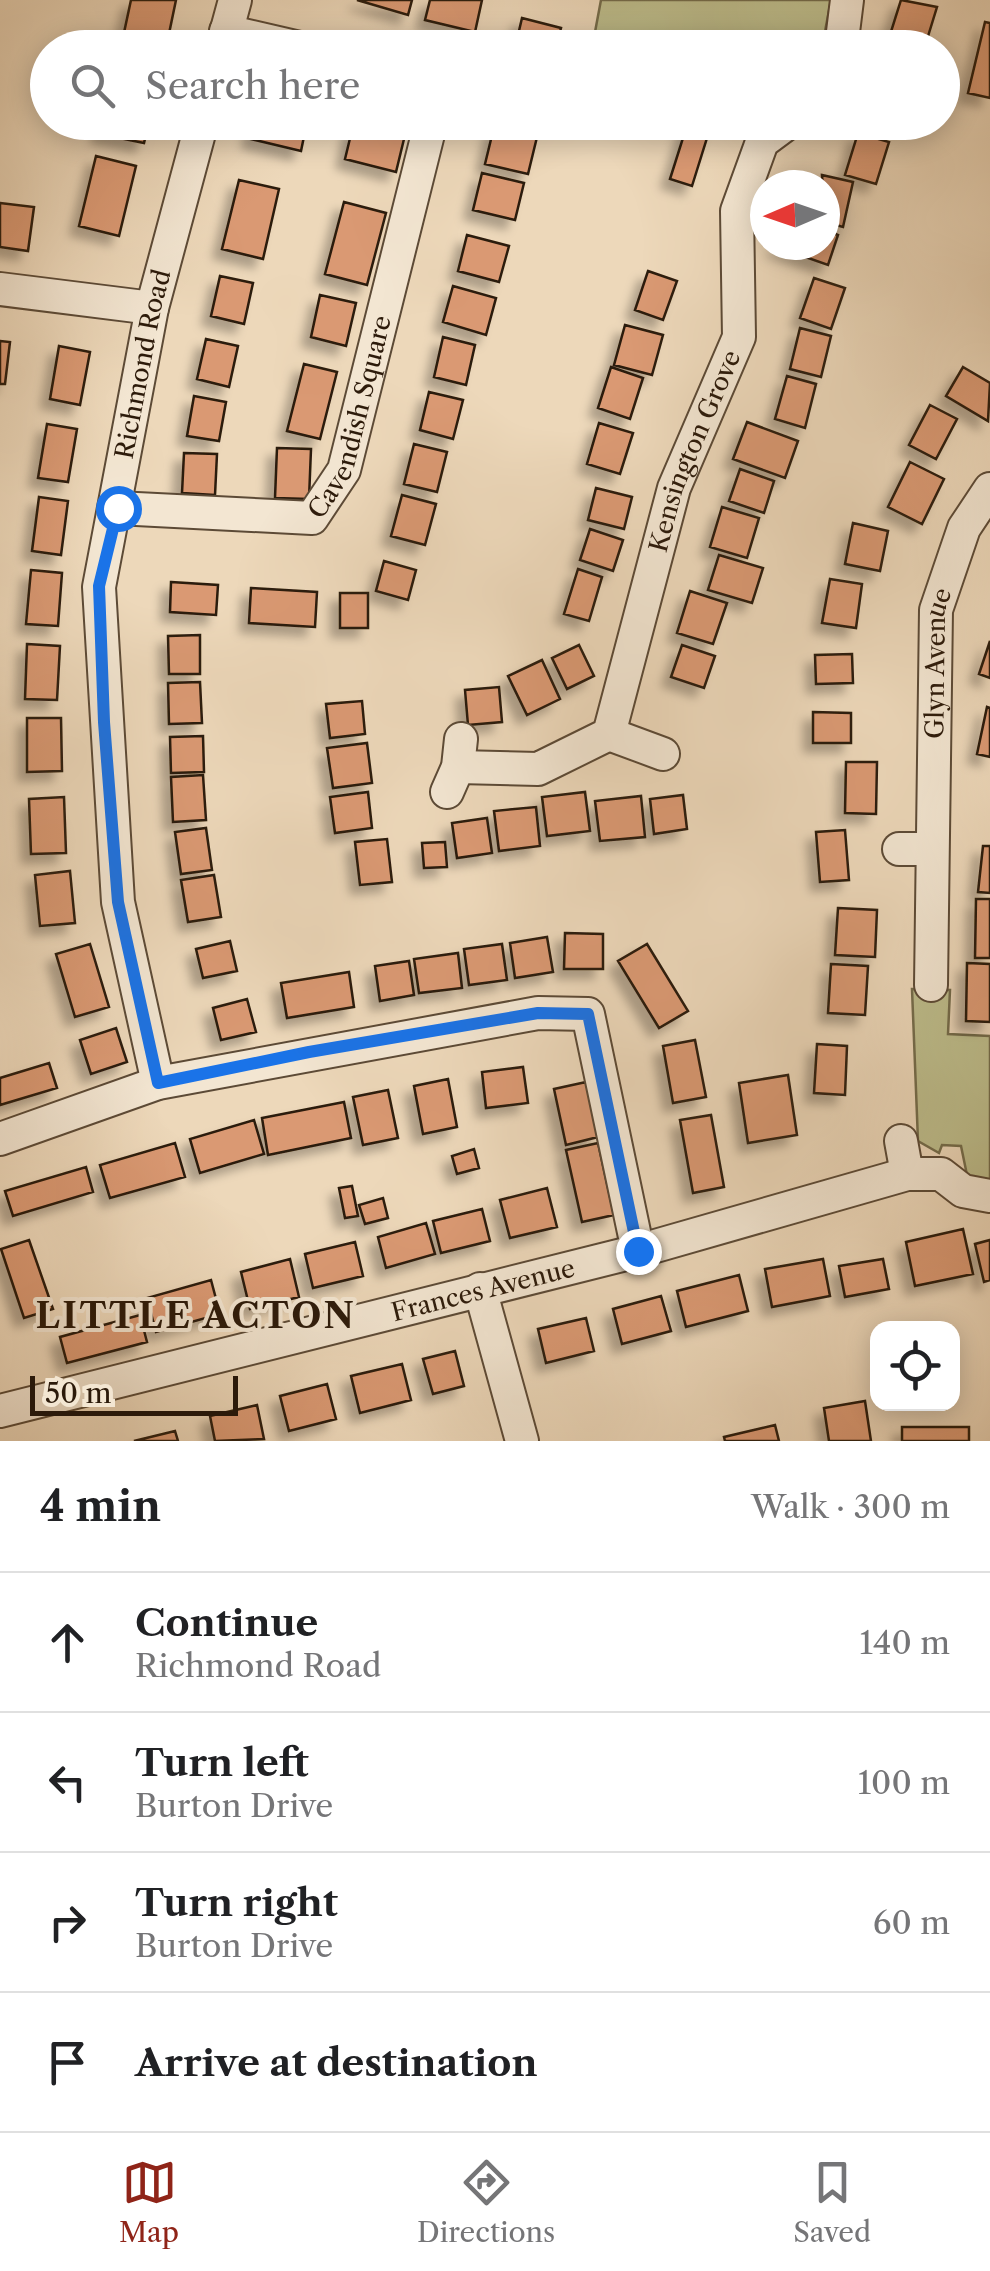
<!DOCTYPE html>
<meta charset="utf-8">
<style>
:root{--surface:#fff;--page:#f2f2f2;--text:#202124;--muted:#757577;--line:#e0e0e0;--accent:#8f2418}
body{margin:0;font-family:"Libre Caslon Text",serif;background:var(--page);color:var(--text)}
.controls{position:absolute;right:30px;bottom:30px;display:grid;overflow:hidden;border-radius:20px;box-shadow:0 5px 25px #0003}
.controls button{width:90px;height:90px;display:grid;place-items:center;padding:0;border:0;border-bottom:2px solid var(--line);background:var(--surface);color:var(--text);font:50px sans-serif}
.compass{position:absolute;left:750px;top:170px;width:90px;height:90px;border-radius:50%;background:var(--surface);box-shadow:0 5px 25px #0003;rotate:268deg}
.scale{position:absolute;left:30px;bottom:25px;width:208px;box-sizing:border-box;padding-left:10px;border:5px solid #2c1a0a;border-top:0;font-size:28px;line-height:35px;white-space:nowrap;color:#2c1a0a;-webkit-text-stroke:8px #f3e6d2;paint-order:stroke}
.stop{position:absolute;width:30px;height:30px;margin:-22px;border:8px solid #1a73e8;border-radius:50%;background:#fff}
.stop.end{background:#1a73e8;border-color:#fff;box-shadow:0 2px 10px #0008}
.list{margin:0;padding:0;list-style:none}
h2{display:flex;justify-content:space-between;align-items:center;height:130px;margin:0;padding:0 40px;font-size:42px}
h2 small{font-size:32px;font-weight:400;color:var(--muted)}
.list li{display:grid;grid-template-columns:65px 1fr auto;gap:30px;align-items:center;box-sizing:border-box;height:140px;padding:0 40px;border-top:2px solid var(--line)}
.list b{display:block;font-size:38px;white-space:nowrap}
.list p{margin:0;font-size:32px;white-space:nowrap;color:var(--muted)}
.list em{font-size:32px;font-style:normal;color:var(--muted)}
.icon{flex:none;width:55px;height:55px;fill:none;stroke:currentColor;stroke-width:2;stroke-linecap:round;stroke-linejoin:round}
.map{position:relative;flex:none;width:990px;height:1441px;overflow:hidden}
.search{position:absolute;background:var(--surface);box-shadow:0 5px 25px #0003;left:30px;right:30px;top:30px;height:110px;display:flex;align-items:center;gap:25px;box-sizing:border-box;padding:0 35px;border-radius:55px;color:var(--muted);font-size:38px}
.sheet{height:690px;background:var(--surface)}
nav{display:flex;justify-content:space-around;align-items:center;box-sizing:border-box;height:140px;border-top:2px solid var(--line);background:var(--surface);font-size:28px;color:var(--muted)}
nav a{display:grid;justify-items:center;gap:5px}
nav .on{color:var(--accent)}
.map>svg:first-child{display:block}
.green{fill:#bdbd8c;stroke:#746c4b;stroke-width:2.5}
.building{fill:#da9973;stroke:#2c1a0a;stroke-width:2.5;filter:url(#shadow)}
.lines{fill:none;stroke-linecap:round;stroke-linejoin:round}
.street-casing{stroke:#5c4a36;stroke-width:36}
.street{stroke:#f3e6d2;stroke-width:32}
.route{stroke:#1a73e8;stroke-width:12}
.labels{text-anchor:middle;stroke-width:8;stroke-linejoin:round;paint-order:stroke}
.street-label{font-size:25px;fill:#2c1a0a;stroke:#f3e6d2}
.district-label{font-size:35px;font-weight:bold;letter-spacing:2.5px;fill:#2c1a0a;stroke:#f3e6d2}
</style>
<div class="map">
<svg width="990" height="1441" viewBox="0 0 990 1441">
<defs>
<filter id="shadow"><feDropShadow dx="-9" dy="9" stdDeviation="5" flood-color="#0004"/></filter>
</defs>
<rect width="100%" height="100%" fill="#edd8ba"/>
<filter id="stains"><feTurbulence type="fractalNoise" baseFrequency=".002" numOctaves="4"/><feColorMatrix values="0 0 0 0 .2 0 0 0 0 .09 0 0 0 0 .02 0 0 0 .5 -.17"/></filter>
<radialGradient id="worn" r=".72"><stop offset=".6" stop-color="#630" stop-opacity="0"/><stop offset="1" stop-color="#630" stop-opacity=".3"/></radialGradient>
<path class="green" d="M601,0H831L822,47L592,48Z
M912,989L950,990L948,1034L990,1036V1186L967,1175L961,1146L942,1145L939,1153L918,1141Z"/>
<path class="building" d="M131,0H176L166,48L122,42Z
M357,0H412L408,15Z
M430,0H482L475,32L425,20Z
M901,0L937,7L925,46L890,35Z
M522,18L561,28L556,48H515Z
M985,22L990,23V98L968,93Z
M103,122H149L144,143L100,134Z
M255,122H307L301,151L251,139Z
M688,122L711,125L692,186L670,179Z
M353,126L404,139L396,172L345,159Z
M494,127L537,137L528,174L485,164Z
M858,133L889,142L876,184L845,175Z
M96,156L136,166L119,236L79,226Z
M482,173L524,183L515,220L473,210Z
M822,175L853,182L843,227L825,222Z
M239,180L279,189L263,259L222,249Z
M344,202L386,213L367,285L325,274Z
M0,203L34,207L28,251L0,247Z
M825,230L838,235L828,265L774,246L825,245Z
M467,235L509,246L499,282L458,271Z
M648,271L677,281L663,320L635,310Z
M220,276L253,283L244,324L211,316Z
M814,278L845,288L831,329L800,318Z
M453,286L496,298L486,335L443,322Z
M320,295L356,303L346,346L311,337Z
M625,325L663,335L652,375L614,365Z
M800,328L831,336L821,377L790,369Z
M443,337L475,345L466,385L434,377Z
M206,339L238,346L229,387L197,379Z
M0,341L10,342L5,384H0Z
M59,346L90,352L80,405L50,399Z
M304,364L337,372L320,439L287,431Z
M611,367L643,378L630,419L598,408Z
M963,367L990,383L988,421L946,396Z
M787,376L816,384L805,428L775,419Z
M429,392L463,400L453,439L420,430Z
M194,396L226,402L219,441L187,436Z
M930,405L957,419L936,459L909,445Z
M747,422L798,441L785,478L733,459Z
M599,423L633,433L620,474L587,464Z
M47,424L77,429L68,482L38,478Z
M414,444L447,452L437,492L404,484Z
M277,448L311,449L309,499L275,498Z
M184,453L217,454L215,495L182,493Z
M910,462L944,479L922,524L888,507Z
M740,469L774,481L764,513L729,501Z
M596,488L632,497L624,529L588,520Z
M402,495L436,504L425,545L391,536Z
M39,497L68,501L61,555L32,551Z
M722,507L759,518L747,558L710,547Z
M853,523L888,531L880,571L845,564Z
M590,529L623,540L613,571L580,560Z
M719,555L763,568L752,603L708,590Z
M384,561L416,570L408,600L376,591Z
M578,569L602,577L589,621L564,614Z
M31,570L62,573L58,626L26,624Z
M830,579L862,584L856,628L822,623Z
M171,582L218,585L216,615L170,612Z
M251,588L317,592L315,627L249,623Z
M690,591L727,603L713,644L677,633Z
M340,593H368V628H340Z
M200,635V674H169L168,636Z
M990,641V678L979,674Z
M27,644L60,646L57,700L25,699Z
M579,645L594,676L567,689L552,658Z
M682,645L715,656L704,688L671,677Z
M852,654L853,683L816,684L815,655Z
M542,660L560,699L527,715L508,676Z
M200,682L202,723L169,724L168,683Z
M499,687L502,722L468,725L465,690Z
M362,701L365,734L330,738L326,704Z
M987,707L990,708V757L977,754Z
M813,712L851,713V743H813Z
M27,718H61L62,771L27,772Z
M203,736L204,772L171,773L170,737Z
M367,743L372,783L333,788L327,748Z
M846,762H877L876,814L845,813Z
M203,775L206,820L173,822L171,777Z
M368,792L372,828L335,833L330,797Z
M585,792L590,831L547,836L542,797Z
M683,795L687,829L654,834L650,799Z
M641,796L645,837L600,841L595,801Z
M64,797L66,853L31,854L29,799Z
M536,807L540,846L499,851L494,811Z
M487,818L492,853L457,858L452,823Z
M206,828L212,870L181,874L175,832Z
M845,830L849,880L820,882L816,832Z
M387,839L392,882L360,885L355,842Z
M445,842L447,867L424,868L422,843Z
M983,846H990V893L978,892Z
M70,871L75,923L40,926L35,875Z
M214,875L221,917L188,922L181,880Z
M976,899H990V958H975Z
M838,908L877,910L875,957L835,955Z
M565,933L603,934V969H564Z
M547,937L553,972L515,978L510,943Z
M230,941L237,971L203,978L196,949Z
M90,944L109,1007L75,1017L56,954Z
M502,944L507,980L469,985L464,949Z
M647,944L688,1011L659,1028L618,961Z
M458,953L462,988L419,993L414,959Z
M409,961L414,995L380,1001L375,966Z
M967,963L990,964V1022L966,1021Z
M831,964L868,966L865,1015L828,1013Z
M349,972L354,1007L287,1018L281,983Z
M247,999L256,1032L221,1040L213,1008Z
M116,1028L127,1062L91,1074L80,1040Z
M695,1040L706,1097L673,1103L663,1046Z
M817,1044L847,1046L845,1095L814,1093Z
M49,1063L57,1088L0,1105V1078Z
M523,1067L528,1103L486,1108L482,1072Z
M788,1075L797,1135L748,1143L739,1083Z
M448,1079L457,1127L423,1134L414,1086Z
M586,1082L598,1137L566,1145L554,1089Z
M388,1090L398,1138L363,1145L353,1097Z
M344,1102L351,1138L268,1155L262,1118Z
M711,1115L724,1187L693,1193L680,1120Z
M254,1120L264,1154L200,1173L190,1139Z
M175,1143L185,1177L110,1198L100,1165Z
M598,1143L614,1215L582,1222L566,1150Z
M474,1149L479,1168L457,1174L452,1156Z
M86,1167L93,1192L13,1216L5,1191Z
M352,1186L358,1216L345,1218L339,1188Z
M547,1188L557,1227L510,1238L500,1200Z
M383,1198L388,1218L365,1224L359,1205Z
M482,1209L490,1241L441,1253L433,1221Z
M426,1223L435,1254L386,1268L378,1237Z
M963,1229L973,1274L915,1286L906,1242Z
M29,1240L53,1309L24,1318L1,1249Z
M990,1240V1280L984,1282L975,1244Z
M355,1242L363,1276L313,1288L305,1254Z
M290,1259L299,1297L250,1309L241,1272Z
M823,1259L830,1296L772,1307L765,1269Z
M883,1259L889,1289L845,1297L839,1266Z
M739,1275L748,1311L686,1327L677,1291Z
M211,1280L220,1314L156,1332L147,1298Z
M661,1296L671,1331L622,1344L613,1309Z
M140,1315L147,1342L67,1363L60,1337Z
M586,1318L594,1351L546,1363L538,1329Z
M455,1351L464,1386L433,1394L423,1359Z
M402,1364L411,1400L360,1413L351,1376Z
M327,1384L336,1419L289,1431L280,1396Z
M865,1401L871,1441H829L824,1408Z
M257,1405L264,1439L215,1441L210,1416Z
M775,1425L779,1441H725L724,1437Z
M902,1427H969V1441H902Z
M175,1431L178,1441H134Z"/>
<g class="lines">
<defs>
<g id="street">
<path d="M226,31L300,48"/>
<path d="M222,48L235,0"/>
<path d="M841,48L847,0"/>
<path d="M0,289L152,308"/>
<path id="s1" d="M117,508L312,518L344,470L431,122"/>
<path d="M609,734L663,754"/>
<path id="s2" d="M458,767L538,769L609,734L674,488L739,337L737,211L762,142L789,122"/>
<path d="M447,792L458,767L461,739"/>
<path d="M899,849H931"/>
<path id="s3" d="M931,985L936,610L964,528L990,489"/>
<path id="s4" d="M158,1083L118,902L99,587L152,308L202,122"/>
<path d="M0,1139L158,1083L538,1013L588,1014L638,1251"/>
<path d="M901,1141L907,1174"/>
<path d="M480,1289L522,1441"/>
<path id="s5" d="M0,1411L638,1251L907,1174H941L963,1191L990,1196"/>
</g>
</defs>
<use href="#street" class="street-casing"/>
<use href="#street" class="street"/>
</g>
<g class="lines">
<path class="route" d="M118,508L99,586L104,722L118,902L158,1083L309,1052L538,1013L588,1014L638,1251"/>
</g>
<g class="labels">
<g class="street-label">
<text dy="9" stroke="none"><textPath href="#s4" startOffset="728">Richmond Road</textPath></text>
<text dy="9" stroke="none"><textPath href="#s1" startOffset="305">Cavendish Square</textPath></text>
<text dy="9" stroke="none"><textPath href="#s2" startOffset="455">Kensington Grove</textPath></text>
<text dy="9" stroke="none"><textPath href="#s3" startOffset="322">Glyn Avenue</textPath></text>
<text dy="9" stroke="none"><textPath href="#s5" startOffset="498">Frances Avenue</textPath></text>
</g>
<g class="district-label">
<text x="196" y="1328">LITTLE ACTON</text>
</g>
</g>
<rect width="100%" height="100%" filter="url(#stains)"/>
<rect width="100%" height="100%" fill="url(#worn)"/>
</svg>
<div class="controls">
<button><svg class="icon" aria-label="locate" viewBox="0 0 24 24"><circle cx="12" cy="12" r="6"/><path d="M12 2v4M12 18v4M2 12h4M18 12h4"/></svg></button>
</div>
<svg class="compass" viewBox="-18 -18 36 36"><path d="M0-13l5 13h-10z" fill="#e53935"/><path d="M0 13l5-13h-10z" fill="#757577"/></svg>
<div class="scale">50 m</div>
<div class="stop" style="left:118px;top:508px"></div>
<div class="stop end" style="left:638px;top:1251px"></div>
<div class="search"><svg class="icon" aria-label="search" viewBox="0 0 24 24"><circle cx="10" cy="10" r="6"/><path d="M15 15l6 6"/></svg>Search here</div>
</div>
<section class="sheet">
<h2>4 min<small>Walk · 300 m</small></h2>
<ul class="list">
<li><svg class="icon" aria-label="ahead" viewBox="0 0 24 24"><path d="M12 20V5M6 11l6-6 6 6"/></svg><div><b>Continue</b><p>Richmond Road</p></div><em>140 m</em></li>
<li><svg class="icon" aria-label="left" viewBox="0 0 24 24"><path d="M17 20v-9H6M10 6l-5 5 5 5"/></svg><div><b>Turn left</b><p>Burton Drive</p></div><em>100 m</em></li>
<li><svg class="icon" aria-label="right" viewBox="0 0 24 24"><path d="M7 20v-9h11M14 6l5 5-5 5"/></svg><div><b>Turn right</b><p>Burton Drive</p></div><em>60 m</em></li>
<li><svg class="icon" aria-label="arrive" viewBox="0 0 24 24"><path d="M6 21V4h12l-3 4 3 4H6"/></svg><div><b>Arrive at destination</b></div></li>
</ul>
</section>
<nav>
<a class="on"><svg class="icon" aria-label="map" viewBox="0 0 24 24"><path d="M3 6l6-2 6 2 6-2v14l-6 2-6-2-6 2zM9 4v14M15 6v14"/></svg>Map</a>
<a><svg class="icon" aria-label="directions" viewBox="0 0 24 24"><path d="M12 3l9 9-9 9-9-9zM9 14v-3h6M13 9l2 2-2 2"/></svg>Directions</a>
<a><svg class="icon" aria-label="saved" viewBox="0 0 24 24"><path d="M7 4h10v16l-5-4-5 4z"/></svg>Saved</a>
</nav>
